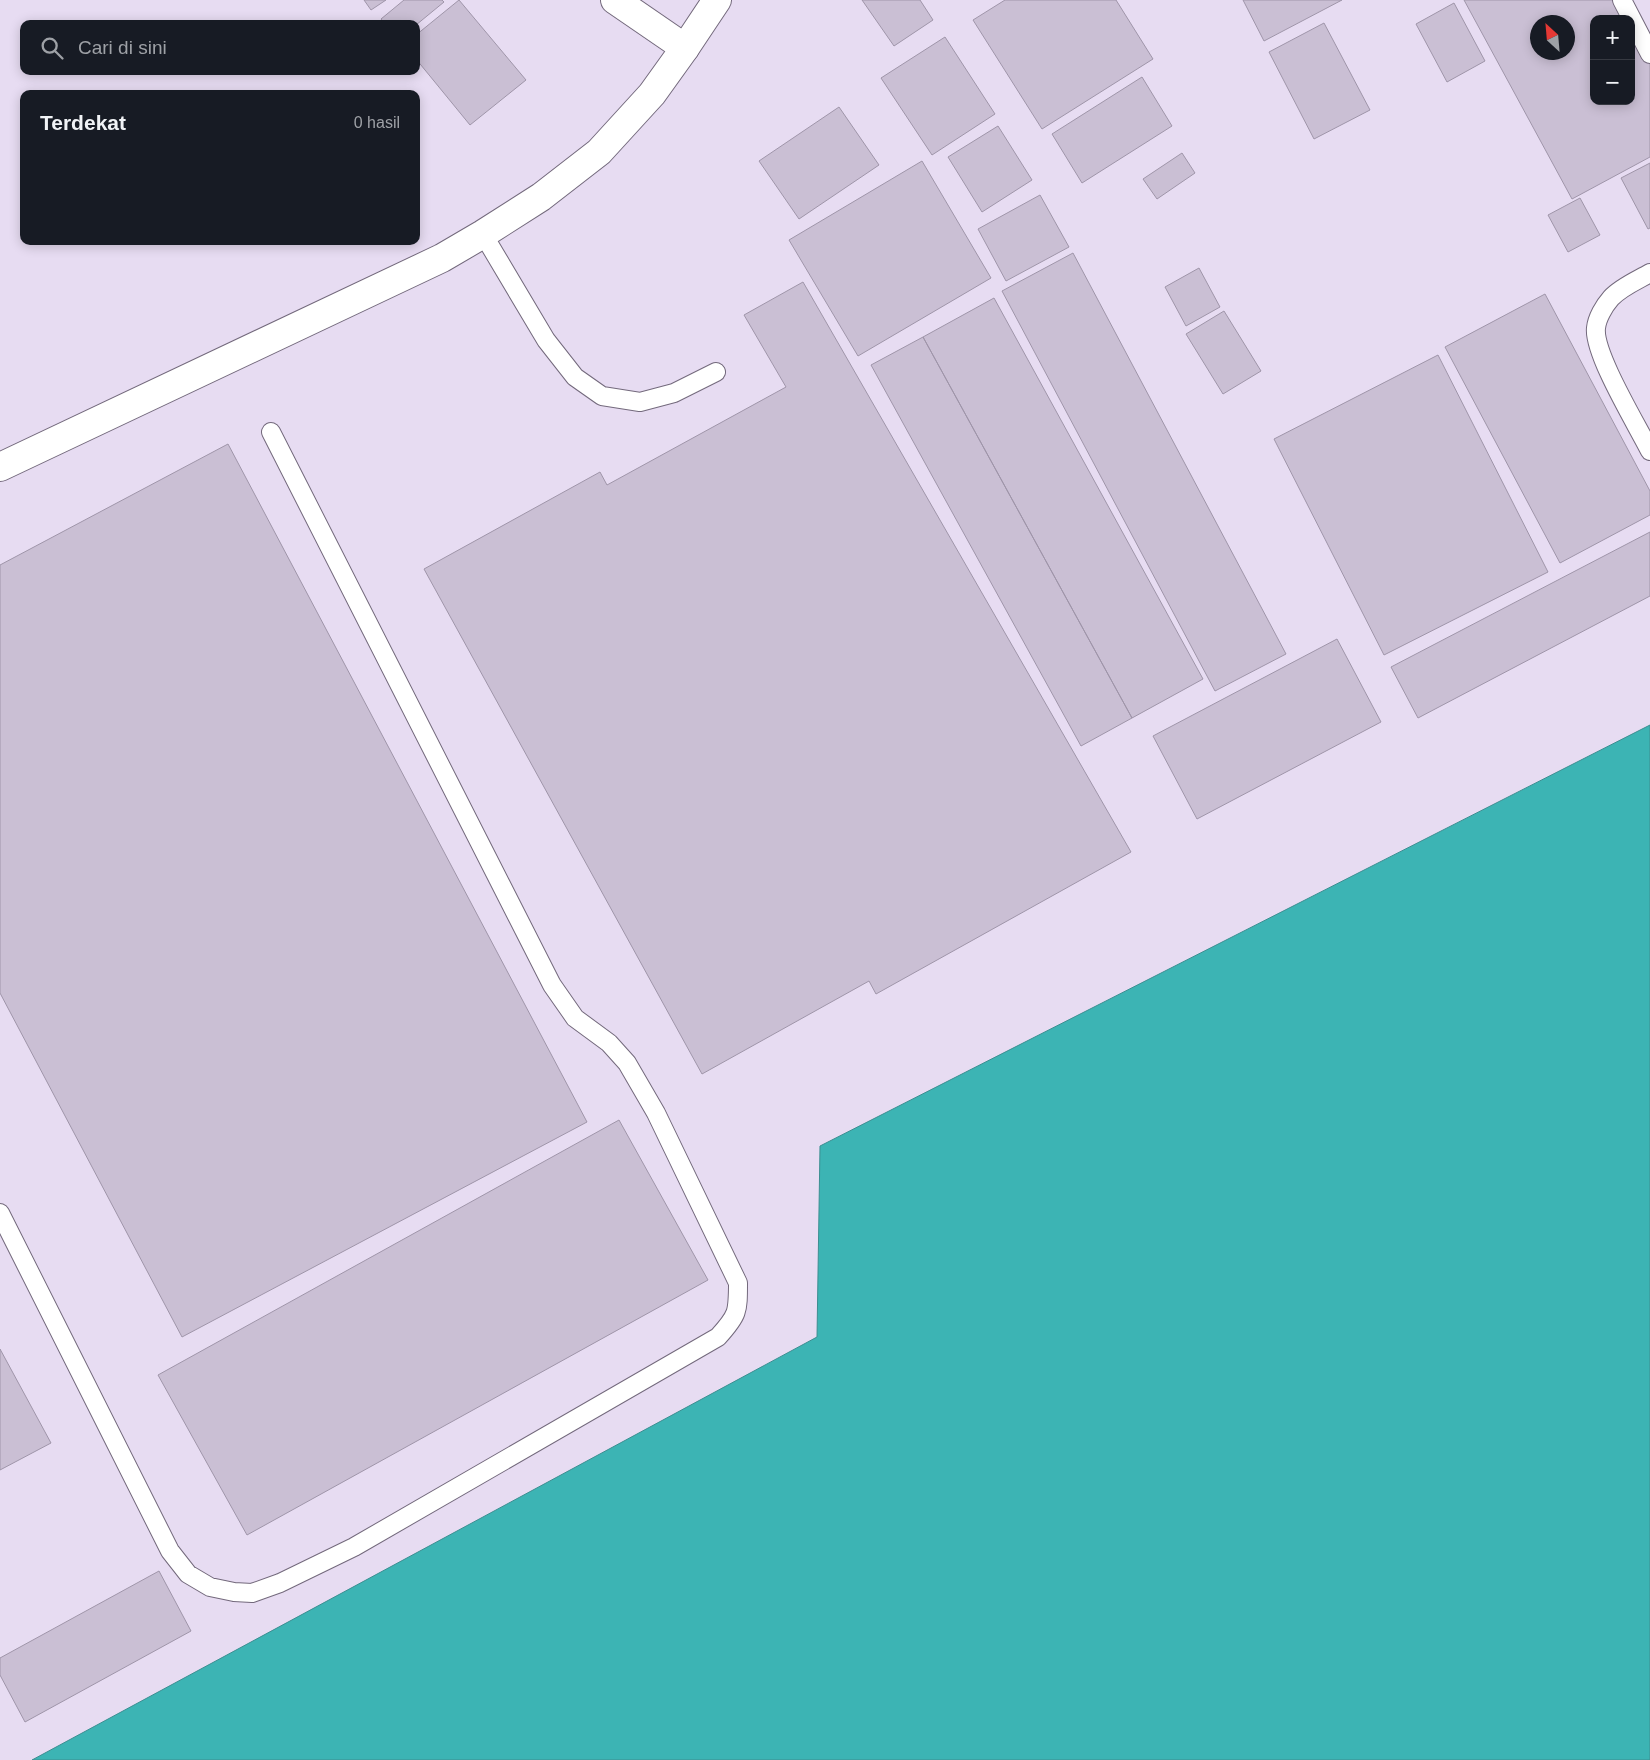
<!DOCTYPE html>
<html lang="id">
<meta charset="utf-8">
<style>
:root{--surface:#171b24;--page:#20242c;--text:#f1f3f6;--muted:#9ea1a6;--line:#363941}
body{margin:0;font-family:Arial,sans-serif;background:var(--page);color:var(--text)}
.controls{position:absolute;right:15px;top:15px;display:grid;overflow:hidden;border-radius:10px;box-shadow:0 2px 12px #0003}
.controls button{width:45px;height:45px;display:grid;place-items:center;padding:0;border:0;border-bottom:1px solid var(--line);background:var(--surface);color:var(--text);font:25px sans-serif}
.compass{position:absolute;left:1530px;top:15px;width:45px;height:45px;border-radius:50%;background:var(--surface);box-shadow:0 2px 12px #0003;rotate:334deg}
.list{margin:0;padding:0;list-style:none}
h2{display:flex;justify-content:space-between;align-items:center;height:65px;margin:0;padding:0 20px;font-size:21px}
h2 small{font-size:16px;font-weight:400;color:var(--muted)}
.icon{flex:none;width:28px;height:28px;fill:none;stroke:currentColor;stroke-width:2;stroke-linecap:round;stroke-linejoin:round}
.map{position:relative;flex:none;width:1650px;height:1760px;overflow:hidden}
.search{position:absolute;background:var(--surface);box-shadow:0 2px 12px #0003;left:20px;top:20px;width:400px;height:55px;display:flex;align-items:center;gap:12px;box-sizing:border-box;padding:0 18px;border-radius:10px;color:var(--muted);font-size:19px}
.panel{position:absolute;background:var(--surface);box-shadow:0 2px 12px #0003;left:20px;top:90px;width:400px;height:155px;border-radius:10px}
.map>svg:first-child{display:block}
.water{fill:#3cb4b4;stroke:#3c8e91}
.building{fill:#cabfd4;stroke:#9f95a9;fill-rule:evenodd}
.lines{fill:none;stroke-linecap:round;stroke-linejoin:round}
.service-casing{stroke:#73697c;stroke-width:20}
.minor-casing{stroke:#73697c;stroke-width:30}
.trunk-casing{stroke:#73697c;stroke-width:30}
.service{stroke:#fff;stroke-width:18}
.minor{stroke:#fff;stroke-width:28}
.trunk{stroke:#fff;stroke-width:28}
</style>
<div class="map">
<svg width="1650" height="1760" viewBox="0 0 1650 1760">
<rect width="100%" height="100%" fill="#e7dcf2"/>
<path class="water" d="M1650,725V1760H32L817,1337L820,1146Z"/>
<path class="building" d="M364,0H386L371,10Z
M404,0H442L444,2L416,25V24H385L381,19Z
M459,0L526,80L470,125L416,59V35Z
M862,0H920L933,20L894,46Z
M1005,0H1116L1153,59L1042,129L973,20Z
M1243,0H1342L1264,41Z
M1464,0H1616L1626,19H1594V101H1631V28L1650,63V157L1572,199ZM1538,22H1568V52H1538Z
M1454,3L1485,61L1447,82L1416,24Z
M1324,23L1370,110L1314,139L1269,52Z
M945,37L995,114L932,155L881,78Z
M1142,77L1172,126L1082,183L1052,134Z
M839,107L879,165L799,219L759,161Z
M998,126L1032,180L982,212L948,157Z
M1182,153L1195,173L1157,199L1143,179Z
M922,161L991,278L858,356L789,240Z
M1650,163V228L1648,229L1621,178Z
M1040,195L1069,247L1006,281L978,229Z
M1580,198L1600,235L1568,252L1548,215Z
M1073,253L1286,654L1215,691L1002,291Z
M1199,268L1220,307L1186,326L1165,287Z
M803,282L1131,852L876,994L869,981L702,1074L424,569L600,472L607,485L786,387L744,315Z
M1545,294L1650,491V515L1560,563L1445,347Z
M994,298L1203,679L1132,718L923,337Z
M1224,311L1261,371L1223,394L1186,334Z
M923,337L1132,718L1081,746L871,365Z
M1438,355L1548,572L1384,655L1274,439Z
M228,444L587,1122L182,1337L0,993V565Z
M1650,532V596L1418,718L1391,667Z
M1337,639L1381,722L1197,819L1153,736Z
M619,1120L708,1280L247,1535L158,1375Z
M0,1349L51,1443L0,1470Z
M159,1571L191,1631L25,1722L0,1675V1658Z"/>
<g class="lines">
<defs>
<path id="service" d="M1622,0L1650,54
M483,234L546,340L575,377L602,396L640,402L674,393L716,372
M1650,273C1638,280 1621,287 1611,298C1604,306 1597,318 1596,328C1593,353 1637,425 1650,451
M0,1213L170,1551L188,1574L210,1587L234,1592L252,1593L280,1583L354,1547L718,1337C738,1315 738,1312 738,1283L656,1113L627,1063L609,1043L575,1018L552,985L271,432"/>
<path id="minor" d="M615,0L685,48"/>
<path id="trunk" d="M0,467L442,258L483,234L541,197L599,152L652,94L685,48L717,0"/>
</defs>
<use href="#service" class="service-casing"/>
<use href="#minor" class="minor-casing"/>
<use href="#trunk" class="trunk-casing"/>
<use href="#service" class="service"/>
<use href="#minor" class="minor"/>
<use href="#trunk" class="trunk"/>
</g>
</svg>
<div class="controls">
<button>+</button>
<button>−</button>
</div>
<svg class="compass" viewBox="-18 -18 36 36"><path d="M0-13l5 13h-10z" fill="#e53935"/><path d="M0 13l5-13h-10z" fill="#9ea1a6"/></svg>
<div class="search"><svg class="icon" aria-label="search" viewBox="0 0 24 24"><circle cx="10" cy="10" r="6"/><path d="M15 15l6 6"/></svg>Cari di sini</div>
<section class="panel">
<h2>Terdekat<small>0 hasil</small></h2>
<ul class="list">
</ul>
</section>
</div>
